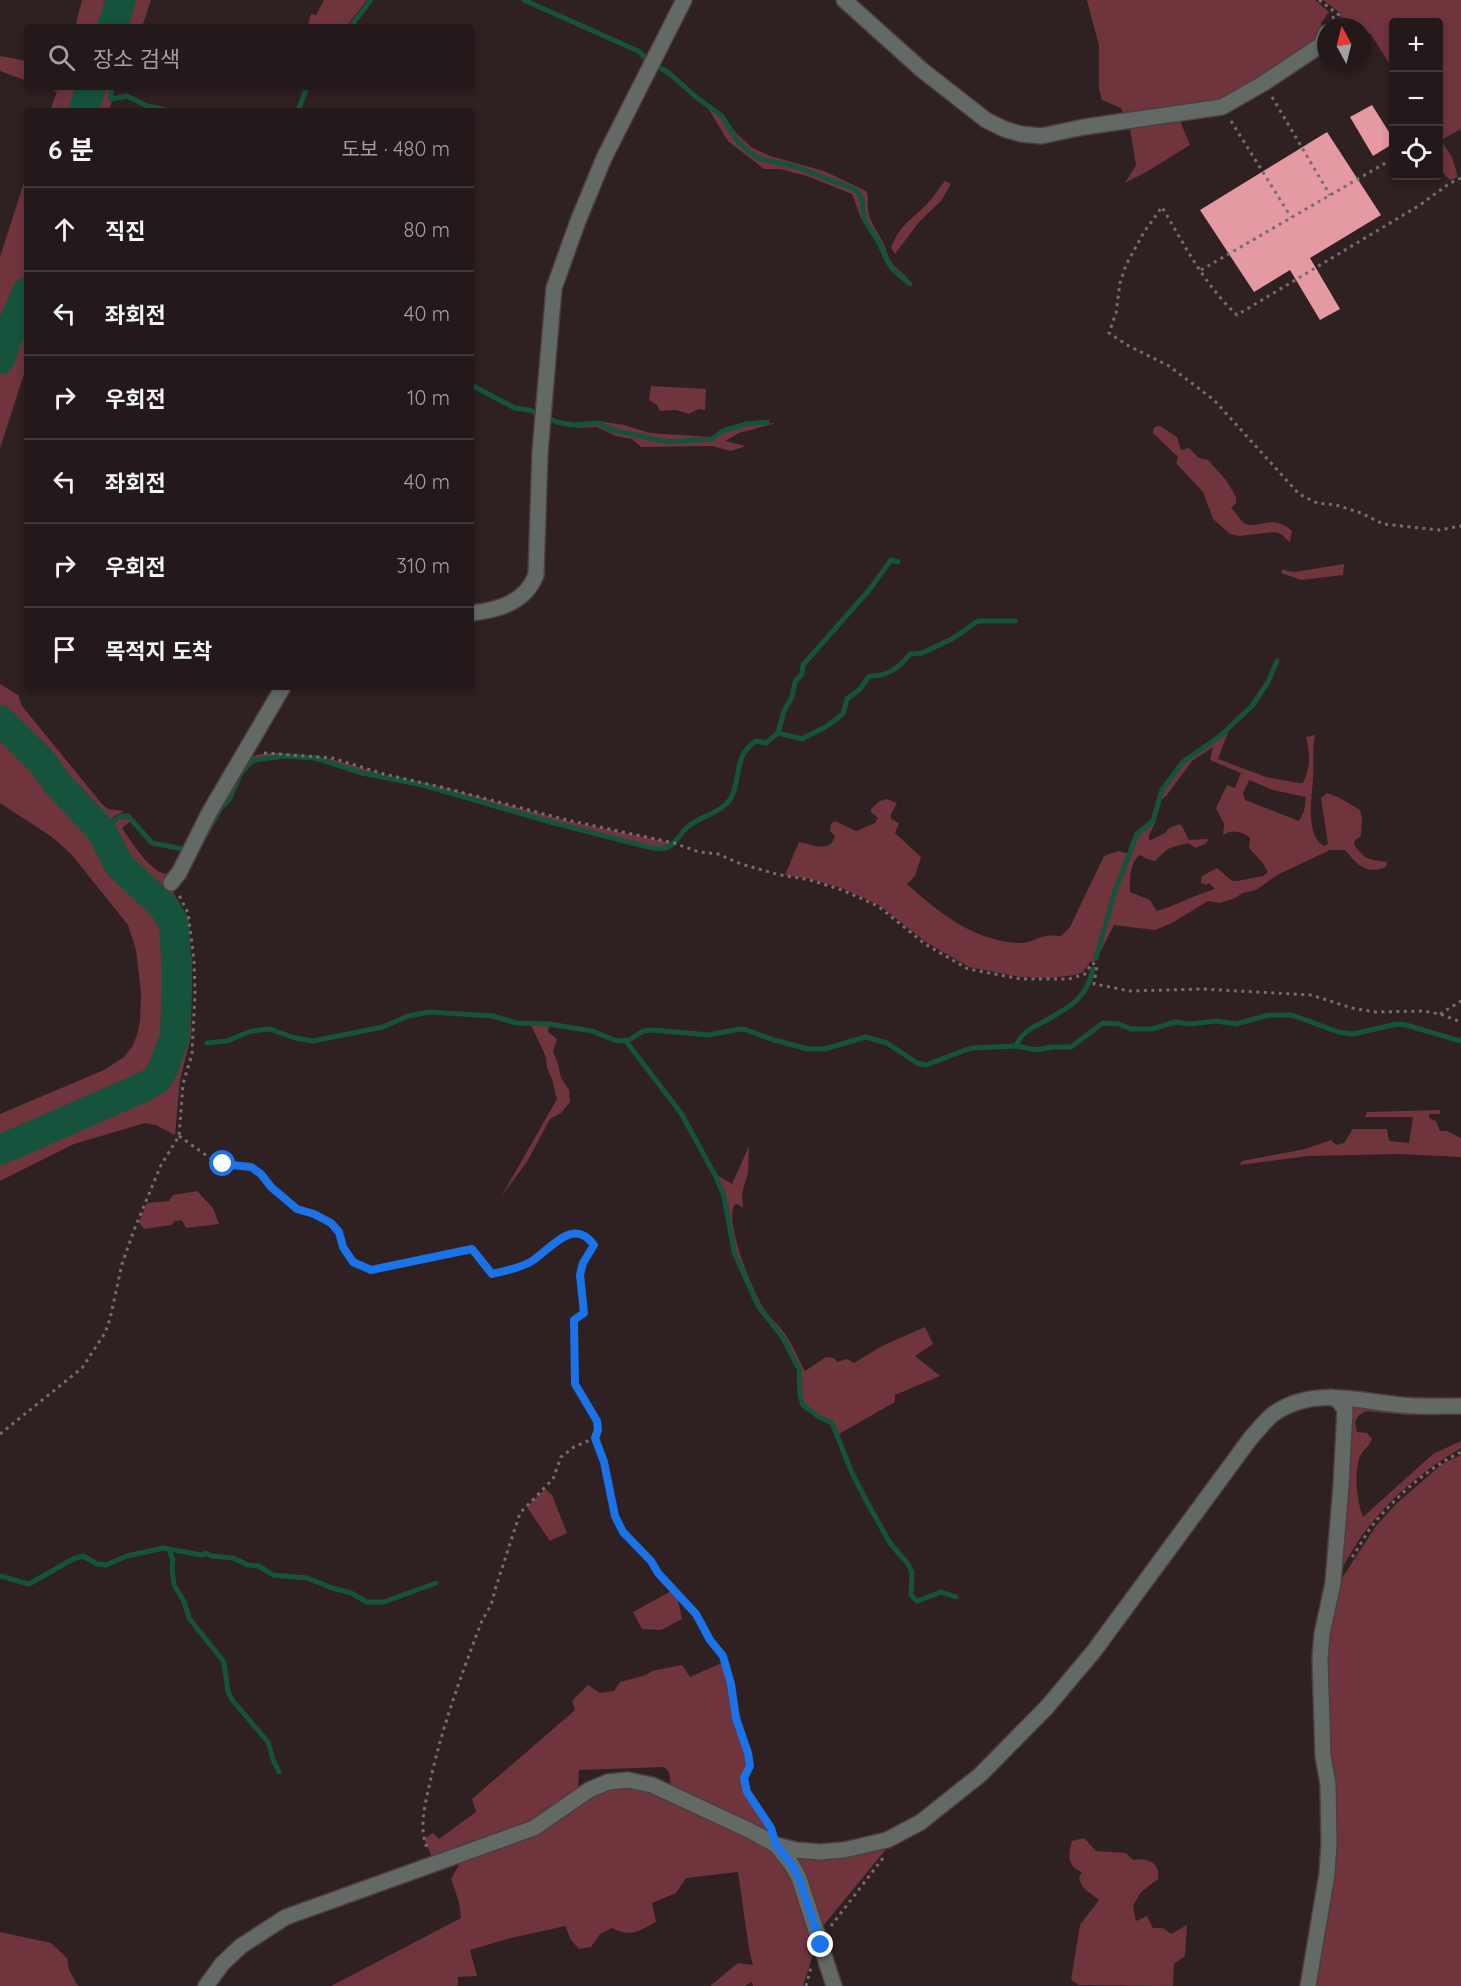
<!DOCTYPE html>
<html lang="ko">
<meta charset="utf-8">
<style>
:root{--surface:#23181a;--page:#2b2123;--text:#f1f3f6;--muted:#a3a0a2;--line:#403739}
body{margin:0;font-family:Quicksand,"Noto Sans KR",sans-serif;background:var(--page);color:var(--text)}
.controls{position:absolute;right:18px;top:18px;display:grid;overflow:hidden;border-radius:6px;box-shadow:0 3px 9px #0003}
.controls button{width:54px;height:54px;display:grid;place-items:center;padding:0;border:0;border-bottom:2px solid var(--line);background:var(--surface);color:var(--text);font:30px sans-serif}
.compass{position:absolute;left:1317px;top:18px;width:54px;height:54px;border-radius:50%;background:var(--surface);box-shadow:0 3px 9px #0003;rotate:353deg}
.stop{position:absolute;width:18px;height:18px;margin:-14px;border:4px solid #1a73e8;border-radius:50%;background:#fff}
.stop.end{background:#1a73e8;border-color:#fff;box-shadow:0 2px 6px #0008}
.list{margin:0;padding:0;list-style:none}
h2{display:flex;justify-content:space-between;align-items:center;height:78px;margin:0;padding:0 24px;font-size:26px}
h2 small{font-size:20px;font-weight:400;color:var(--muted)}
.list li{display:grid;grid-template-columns:39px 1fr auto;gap:18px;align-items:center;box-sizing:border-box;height:84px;padding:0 24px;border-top:2px solid var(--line)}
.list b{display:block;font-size:22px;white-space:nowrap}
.list em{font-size:20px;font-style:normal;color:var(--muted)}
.icon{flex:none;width:33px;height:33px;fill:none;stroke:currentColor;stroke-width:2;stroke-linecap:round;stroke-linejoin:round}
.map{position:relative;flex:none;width:1461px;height:1986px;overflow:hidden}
.search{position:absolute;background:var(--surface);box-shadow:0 3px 9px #0003;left:24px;top:24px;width:450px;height:66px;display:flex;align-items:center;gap:15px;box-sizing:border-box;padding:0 21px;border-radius:6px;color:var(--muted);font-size:22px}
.panel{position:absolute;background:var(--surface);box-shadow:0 3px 9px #0003;left:24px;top:108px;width:450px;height:582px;border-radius:6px}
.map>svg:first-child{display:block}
.green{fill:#70343d;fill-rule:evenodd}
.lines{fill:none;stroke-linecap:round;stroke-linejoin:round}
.stream{stroke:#16533d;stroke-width:5}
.river{stroke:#16533d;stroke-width:30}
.building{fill:#e599a2}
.minor-casing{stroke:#4c3e40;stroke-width:18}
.path{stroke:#796c6e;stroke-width:3;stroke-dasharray:3 4.5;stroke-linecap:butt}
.minor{stroke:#636a66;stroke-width:15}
.route{stroke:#1a73e8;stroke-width:8}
</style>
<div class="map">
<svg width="1461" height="1986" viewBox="0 0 1461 1986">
<rect width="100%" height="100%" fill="#2f2022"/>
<path class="green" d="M82,0H118L109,27H75Z
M124,0H151L142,27H114Z
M324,0H367L346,27H307L311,14L316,15Z
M1087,0H1315L1329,12L1321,23V45L1221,104L1125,118L1121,108L1102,100L1099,89V46Z
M1323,0H1461V129L1441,140L1452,157L1458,177L1450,180L1444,174L1439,158L1438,22H1394L1393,69L1370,33L1362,34V27H1347L1337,20L1342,17L1340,13Z
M0,56L27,61V81L0,71Z
M44,87H88L80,111H50L57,92Z
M95,87H109V99L112,100L109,111H87Z
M706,105L721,116L738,142L756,158L812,172L855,191L860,195L865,221L871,233L861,218L852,194L807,176L780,169H764L728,141Z
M723,116L737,134L751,147L770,156L824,171L866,191C870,199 866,206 869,215C872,226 880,234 884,245C886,249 887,254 889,258C894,269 906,273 911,284L888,265L879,243L866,221L864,202L861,194L856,190L812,171L757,157L739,141Z
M1178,116L1190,145L1148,171L1125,183L1136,165L1129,123Z
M27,173V285L0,351V257Z
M945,181L951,184L941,201L919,222L895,254L891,248C899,227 908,222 924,207C932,200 938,189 945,181Z
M23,312L27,314V365L0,448V371L10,339Z
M651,386L706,389L705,410L698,409L689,414L676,410L660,411L657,405L649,400Z
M598,421L624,425L650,433L711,437C675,444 632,437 598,421Z
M776,423L739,433L725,441L746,446L731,451L712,446L641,447L632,439L616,436L597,427L578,428L573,426L598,425L611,431L652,440L668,443H683L712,440L723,432L746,425Z
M1160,426L1177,437L1181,450L1189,448L1199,458L1208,460L1226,480L1236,497V503L1231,508C1236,512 1239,519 1244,523C1255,531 1272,512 1292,531L1290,542L1281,534L1275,532L1239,536L1230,534L1213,519L1203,492L1176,463L1178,457L1153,433L1154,427Z
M1344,564L1343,575L1301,580L1281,573L1283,569L1287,571L1295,572Z
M0,684L18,695L22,706L102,804L108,809L124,811L115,816L102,827L58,780L44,759L32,746L0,716Z
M0,724L28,750L41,764L53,784L98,832L117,866L162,908L172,924L175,977L173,1035L161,1067L154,1078L130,1090L0,1147V1114L104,1070L124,1057L132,1047L137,1035L140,1021L141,993L136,950L128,925L71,854L52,837L0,803Z
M1230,727L1218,759L1266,777L1298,783H1303C1311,768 1310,753 1306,737L1315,735C1312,750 1314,763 1313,778C1312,796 1305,836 1324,846L1328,844L1321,798L1327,793L1338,797L1360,810L1362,817L1361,836L1355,840L1354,844C1365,861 1369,859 1387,862L1386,867C1365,875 1358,865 1345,850H1330L1279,874L1256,890L1243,893L1233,899L1219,903L1208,901L1172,923L1155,930L1114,925L1097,958L1116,891L1137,834L1153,821L1155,823L1149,835V841L1165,833L1169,828L1179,824L1182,826L1189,840L1209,839L1205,844L1195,848L1188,843C1167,849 1171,845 1155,861L1147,859L1140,855C1129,863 1130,879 1130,892L1150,900L1157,911C1177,905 1194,895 1215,889L1209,883L1206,885L1201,883L1202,876L1217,868L1232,881H1237L1263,876L1268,872L1262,862L1249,848L1250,838C1242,831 1232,829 1223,835L1224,824L1216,808L1227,785L1235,788L1241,773L1210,760L1213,747L1192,761L1167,795L1159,802C1171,763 1203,752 1230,727ZM1249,780L1273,790L1306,797L1304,811L1299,821L1245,800L1243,793Z
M277,753L332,759L384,775L441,787L567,821L672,843L665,848L652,847L550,821L424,785L362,772L315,758L297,756L264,757L254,760L247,764L240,773L229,800L220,808L244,760L260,754Z
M887,799L897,803L891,814V819L899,823L895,833L921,857L915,876L907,884C939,913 975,942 1021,943C1031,943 1038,937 1047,936C1052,935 1057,936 1061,936L1070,927L1104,856L1118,851L1130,854L1115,890L1095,961L1090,962L1083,972L1075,975L1050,978L1021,977L969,967L926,942L879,905L842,888L810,879L785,875L799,842C812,845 831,853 835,836L830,831L831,824L835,821L856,831L875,823L878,818L871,812V809L880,801Z
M127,818L131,821L122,828C131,841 150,872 166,874L187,852L168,882L184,912L192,960L191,1036L180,1080L175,1135L156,1125L145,1123L74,1144L0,1181V1155L150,1088L164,1076L178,1038L184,1039L185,1034L178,1033L180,1009L179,952L176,922L166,906L122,863L103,830L119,819Z
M531,1025H549L548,1032L557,1039L553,1051L558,1064L561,1078L569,1090L570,1102L561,1113L550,1119L528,1160L501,1197L557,1099L552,1079L547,1068L546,1057Z
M1440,1110V1114H1429V1118L1436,1121L1440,1131H1447L1461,1138V1157L1399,1154L1308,1156L1239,1165L1242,1161L1305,1149L1331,1140L1336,1145L1344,1143L1353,1129H1387L1389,1141L1409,1143L1413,1117H1365L1367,1112Z
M749,1146L748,1172L742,1194L743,1208L738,1204H735C723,1221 753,1292 764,1309C770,1318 779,1325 785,1334C793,1345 798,1359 805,1371L826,1357L834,1358L837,1362L847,1359L854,1363L882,1346L925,1327L933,1344L915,1356L940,1376L895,1395V1402L839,1434L833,1423L819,1416L804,1404L801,1396L800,1369L783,1338L759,1306L735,1252L725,1196L715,1174L732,1184Z
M197,1191L213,1208L219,1224L186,1228L182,1220L175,1221L171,1225L144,1229L139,1222L147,1203L169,1201L173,1195Z
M1346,1405L1461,1409V1415H1406L1366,1411L1358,1416L1355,1422L1357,1432L1367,1433L1372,1439C1369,1447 1361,1451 1359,1459C1354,1476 1357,1501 1363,1517L1433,1454L1461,1441V1448C1427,1468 1395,1493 1371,1524C1359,1538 1350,1555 1340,1571Z
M1461,1455V1986H1311L1330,1874L1323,1660L1340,1581L1376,1526L1396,1504L1442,1464Z
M545,1489L552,1495L567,1533L550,1541L527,1507Z
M673,1590L677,1595L682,1619L661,1630L642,1629L633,1612Z
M724,1662L730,1685L735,1718L747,1753L749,1766L743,1778L746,1792L770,1829L772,1839L671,1787L669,1772L664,1767L579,1770L578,1790L530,1825L432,1857L424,1839L433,1833L439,1839L476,1812L472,1799L575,1710L572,1701L588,1685L600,1693L614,1691L620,1682L646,1675L652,1671L682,1665L690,1677Z
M609,1785L651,1789L774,1850L790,1868L815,1948L803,1986H753L752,1982L745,1986H710L738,1963L753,1965L749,1949L738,1872L686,1878L676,1893L652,1903L656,1922C638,1931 632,1938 612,1928L600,1934L591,1947L579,1949L571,1940L565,1926L507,1939L470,1950L477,1976L458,1977V1986H331L461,1918L459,1902L451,1879L464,1856Z
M1084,1838L1096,1851L1126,1853L1133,1860C1147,1857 1161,1863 1158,1879L1141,1892L1133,1906L1136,1921L1147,1916L1153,1928H1163L1171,1934L1187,1925L1185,1956L1174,1964L1173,1986L1079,1985L1071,1980L1080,1925L1099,1900C1090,1892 1081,1890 1079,1877L1082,1872C1067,1867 1068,1854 1072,1841Z
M887,1848L823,1926L809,1883L797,1859L798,1856Z
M0,1932L51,1943L67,1958L69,1970L78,1986H0Z"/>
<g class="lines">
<path class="stream" d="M524,0L638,51L653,64L669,73L696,97L722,116L738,142L757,158L797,167L856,190C865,199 861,209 865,220C869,229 876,236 880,245C890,268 890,268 910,284
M350,27L371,0
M111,87V99L127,96L147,106L172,111
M298,111L307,87
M19,309L27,312
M471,385L515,408L530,410L557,422L573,425L598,423L612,430L668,442L712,439L723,431L746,424L767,422
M778,733L784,711L792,697L795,682L802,674L803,665L870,589L891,560L898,562
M101,830L121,816H128L152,843L188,850
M201,843L221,808L229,800L241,773L248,765L254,760L285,756L315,758L362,773L423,785L550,822L652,848C656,848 662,849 666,848C677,844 680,832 689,826C702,815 722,813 731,798C741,781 733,755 756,741L766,743L778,733L802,739L827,726L843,714L847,699L860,689L869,676C887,677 900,667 910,654L922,653L952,639L978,621H1015
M1096,958L1115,891L1137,834L1153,821L1162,790L1183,762L1220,736L1252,706L1268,682L1277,661
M175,1036H184
M625,1040L681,1113L715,1175L724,1196L734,1252L758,1306L783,1338L799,1369L800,1396L803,1405L819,1417L832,1423L852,1473L867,1502L890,1543L908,1564L912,1573L911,1595L917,1601L941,1592L956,1597
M207,1043L227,1041L251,1031L270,1029L295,1038L313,1041L383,1027L408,1016L430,1012L493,1016L516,1023L549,1024L592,1031L617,1041L629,1040L643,1031L652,1030L709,1035L739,1029L746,1030L774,1040L808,1049H824L866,1037L887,1043L917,1063L926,1065L971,1048L1016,1046L1036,1050L1052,1047H1071L1103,1023L1119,1024L1131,1029H1152L1175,1022L1189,1024L1216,1021L1236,1024L1268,1015H1292L1338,1032L1353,1034L1397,1024L1406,1025L1461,1041
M1016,1046C1022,1032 1030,1029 1043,1022C1068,1008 1087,999 1093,969
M169,1550L173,1560L172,1568L174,1585L184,1601L189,1618L224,1662L228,1692L233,1701L268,1742L274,1762L279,1772
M0,1576L29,1584L73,1559L83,1556L97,1564L106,1565L127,1556L163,1548L202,1555L205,1553L212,1556L233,1558L248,1565L259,1566L273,1575L307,1578L332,1588L351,1593L367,1602H384L436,1583"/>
<path class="river" d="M112,27L121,0
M83,111L91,87
M0,359L7,338L27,292
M0,720L43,763L56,782L101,830L119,865L164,907L174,923L177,977L175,1036L163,1069L156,1080L146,1086L0,1150"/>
</g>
<path class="building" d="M1372,105L1394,140V143L1373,156L1350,117Z
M1327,132L1381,215L1310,258L1340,309L1320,320L1290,270L1254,292L1200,210Z"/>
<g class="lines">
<defs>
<path id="minor" d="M844,0L922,70L986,120L1004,129L1021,134L1041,136L1084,127L1222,107L1264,83L1321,45L1326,33
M471,613C498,610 525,603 536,575L540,452L554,288L578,221L604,158L684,0
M171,883L179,873L209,813L283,687
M776,1845L792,1865L799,1878L834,1986
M206,1986L222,1964L241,1946L286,1917L534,1828L589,1790L608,1782L628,1780L652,1785L751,1831L776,1845L796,1850L820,1852L844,1850L887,1840L921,1822L980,1775L1047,1707L1094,1651L1250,1439C1257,1431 1264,1422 1272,1415C1311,1386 1357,1401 1401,1405C1421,1407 1441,1406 1461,1406
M1308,1986L1327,1874L1329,1843L1328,1784L1323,1756L1320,1659L1322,1634L1333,1583L1341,1486L1345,1410L1339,1401L1331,1397"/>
</defs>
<use href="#minor" class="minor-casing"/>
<path class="path" d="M1319,0L1339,15L1332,18
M1272,97L1330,195
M1231,121L1291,217
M1461,178L1450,183L1420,205L1237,315C1205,286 1184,244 1162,207L1144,232L1126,265L1120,283L1116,313L1109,333L1127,345L1169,366L1214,400L1299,494L1317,503L1336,505L1361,513L1383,524L1439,530L1461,526
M1201,270L1394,158
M264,753L332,758L384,774L441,787L567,820L674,843L699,852L718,854L741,864L780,875L810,880L842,890L878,906L925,944L968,969L1021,979H1069L1085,974L1092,963L1097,965L1094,984L1130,991L1203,989L1311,995L1352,1008L1375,1012L1423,1011L1440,1014L1461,1022
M1440,1014L1461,1001
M179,1136L210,1158L223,1164L251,1167L261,1174L271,1187L297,1209L314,1214L331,1223L339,1232L343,1247L353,1262L371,1270L472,1249L492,1274C505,1271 521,1268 532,1261C551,1249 573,1216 594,1245L583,1263L580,1275L584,1313L574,1320C573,1340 571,1363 575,1382C580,1403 603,1415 595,1438L574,1447L561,1457L553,1479L520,1513L494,1593C493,1605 486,1612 481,1623C461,1676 442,1727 430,1782C425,1806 418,1828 428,1850
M0,1434L82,1368L105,1333L110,1319L122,1264L134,1230L161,1165L179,1136L183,1084L192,1054L195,993L194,960L188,913L179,895
M595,1438L604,1463L615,1516L623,1532L651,1561L658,1573L696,1614L710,1640L723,1656L731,1684L736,1718L748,1753L750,1766L744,1778L747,1792L763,1818
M1352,1557C1360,1546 1366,1533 1375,1522C1399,1494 1428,1468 1461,1452
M831,1926L883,1858
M806,1986L811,1967"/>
<use href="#minor" class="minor"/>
</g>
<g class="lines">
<path class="route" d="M223,1164L251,1167L261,1174L271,1187L297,1209L314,1214L331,1223L339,1232L343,1247L353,1262L371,1270L472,1249L492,1274C505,1271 521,1268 532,1261C551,1249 573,1216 594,1245L583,1263L580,1275L584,1313L574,1320L575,1384L597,1421L598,1430L595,1438L604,1462L615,1516L623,1532L651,1561L658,1573L696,1614L710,1640L723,1656L731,1684L736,1718L748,1753L750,1766L744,1778L747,1792L771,1828L776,1845L792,1865L799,1878L821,1945"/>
</g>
</svg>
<div class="controls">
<button>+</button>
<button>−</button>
<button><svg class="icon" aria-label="locate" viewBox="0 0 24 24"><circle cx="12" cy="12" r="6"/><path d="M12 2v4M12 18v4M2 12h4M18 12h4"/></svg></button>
</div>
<svg class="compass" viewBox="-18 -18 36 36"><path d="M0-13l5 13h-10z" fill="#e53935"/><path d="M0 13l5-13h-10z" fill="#a3a0a2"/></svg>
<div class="stop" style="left:223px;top:1164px"></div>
<div class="stop end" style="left:821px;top:1945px"></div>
<div class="search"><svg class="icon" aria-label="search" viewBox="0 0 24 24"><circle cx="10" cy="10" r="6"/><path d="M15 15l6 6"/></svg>장소 검색</div>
<section class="panel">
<h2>6 분<small>도보 · 480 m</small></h2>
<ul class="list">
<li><svg class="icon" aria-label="ahead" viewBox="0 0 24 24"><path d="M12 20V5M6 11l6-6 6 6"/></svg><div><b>직진</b></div><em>80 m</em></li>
<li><svg class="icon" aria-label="left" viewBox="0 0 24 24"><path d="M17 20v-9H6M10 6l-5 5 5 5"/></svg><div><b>좌회전</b></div><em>40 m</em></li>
<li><svg class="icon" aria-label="right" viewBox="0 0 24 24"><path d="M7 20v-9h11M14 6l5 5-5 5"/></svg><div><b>우회전</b></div><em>10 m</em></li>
<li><svg class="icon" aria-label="left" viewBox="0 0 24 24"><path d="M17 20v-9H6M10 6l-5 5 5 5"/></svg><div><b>좌회전</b></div><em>40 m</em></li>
<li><svg class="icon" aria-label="right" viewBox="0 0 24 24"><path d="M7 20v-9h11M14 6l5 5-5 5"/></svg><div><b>우회전</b></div><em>310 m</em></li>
<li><svg class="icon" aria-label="arrive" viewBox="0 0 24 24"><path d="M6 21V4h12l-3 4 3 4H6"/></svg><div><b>목적지 도착</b></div></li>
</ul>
</section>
</div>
